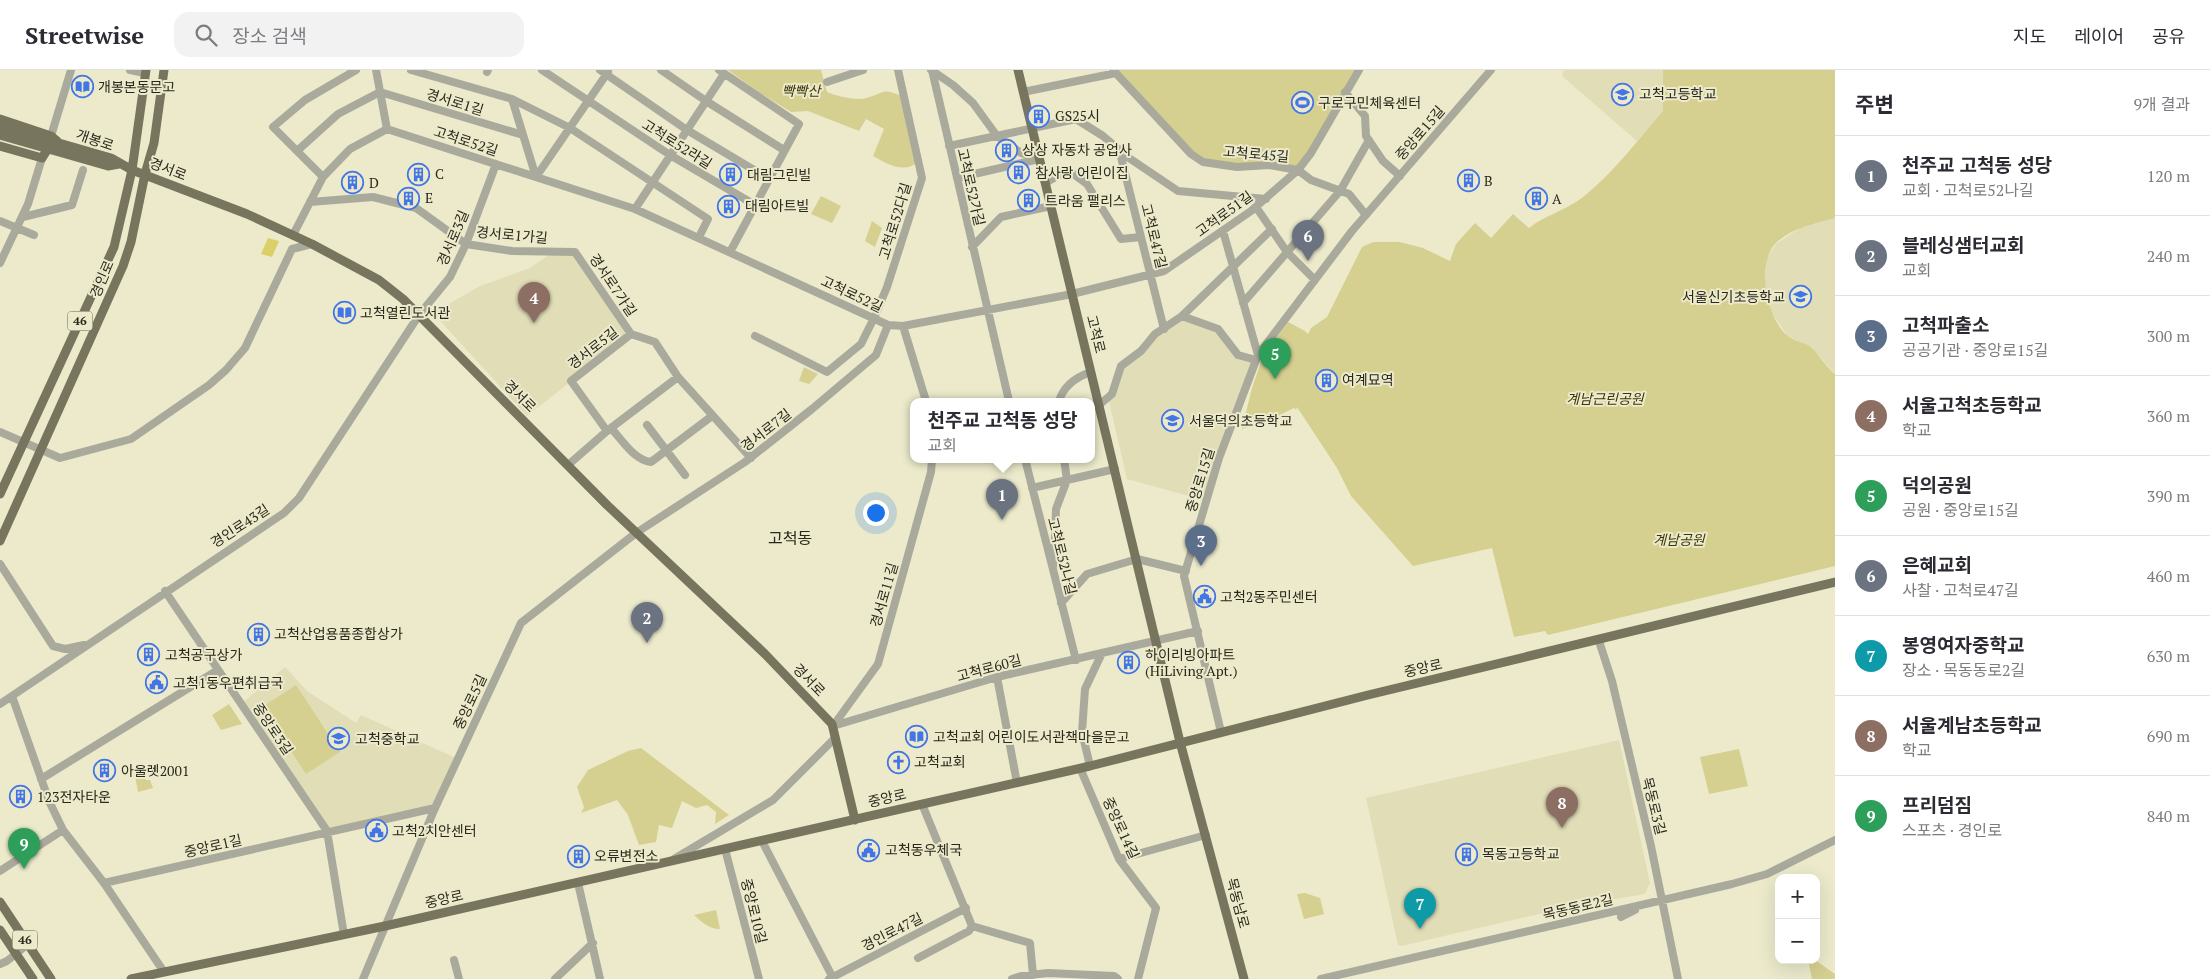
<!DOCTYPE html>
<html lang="ko">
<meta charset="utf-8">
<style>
:root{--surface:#fff;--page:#f2f2f3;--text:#2b2b33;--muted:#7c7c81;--line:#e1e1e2;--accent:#4275e6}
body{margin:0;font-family:"PT Serif","Noto Sans KR",serif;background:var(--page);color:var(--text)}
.controls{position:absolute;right:15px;bottom:15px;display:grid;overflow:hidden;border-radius:10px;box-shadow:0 5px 20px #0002}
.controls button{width:45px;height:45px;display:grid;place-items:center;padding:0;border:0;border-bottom:1px solid var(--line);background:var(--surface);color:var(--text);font:25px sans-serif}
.you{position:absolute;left:875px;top:442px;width:18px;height:18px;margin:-12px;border:4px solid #fff;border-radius:50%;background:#1a73e8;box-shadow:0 0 0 8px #1a73e833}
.badge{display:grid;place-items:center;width:32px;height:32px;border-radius:50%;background:var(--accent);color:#fff;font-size:16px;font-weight:700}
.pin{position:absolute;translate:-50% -41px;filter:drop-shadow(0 1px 2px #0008)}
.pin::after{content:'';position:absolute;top:26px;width:18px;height:15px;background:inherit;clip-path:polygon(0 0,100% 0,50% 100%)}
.popup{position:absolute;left:910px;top:328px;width:185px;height:65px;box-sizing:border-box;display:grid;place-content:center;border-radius:10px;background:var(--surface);filter:drop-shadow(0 1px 4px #0005);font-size:16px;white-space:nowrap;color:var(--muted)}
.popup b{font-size:19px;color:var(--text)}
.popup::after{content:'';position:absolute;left:50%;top:100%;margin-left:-10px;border:10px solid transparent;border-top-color:var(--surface)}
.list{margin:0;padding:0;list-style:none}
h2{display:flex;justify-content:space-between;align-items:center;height:65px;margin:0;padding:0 20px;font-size:21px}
h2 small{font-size:16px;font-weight:400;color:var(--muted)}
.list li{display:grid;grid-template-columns:32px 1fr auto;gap:15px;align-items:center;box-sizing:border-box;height:80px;padding:0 20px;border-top:1px solid var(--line)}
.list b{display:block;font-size:19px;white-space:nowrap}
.list p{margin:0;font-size:16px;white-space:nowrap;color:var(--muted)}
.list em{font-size:16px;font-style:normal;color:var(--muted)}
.icon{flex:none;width:28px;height:28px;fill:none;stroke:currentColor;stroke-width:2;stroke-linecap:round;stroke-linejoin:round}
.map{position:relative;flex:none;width:1835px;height:909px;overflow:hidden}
header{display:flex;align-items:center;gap:30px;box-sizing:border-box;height:70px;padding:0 25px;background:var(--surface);border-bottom:1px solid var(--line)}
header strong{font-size:24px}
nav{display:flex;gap:28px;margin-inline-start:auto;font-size:18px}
.search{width:350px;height:45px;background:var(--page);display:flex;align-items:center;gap:12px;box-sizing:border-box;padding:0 18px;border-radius:15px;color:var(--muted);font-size:19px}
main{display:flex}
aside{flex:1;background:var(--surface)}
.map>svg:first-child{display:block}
.built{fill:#e0ddb7}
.green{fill:#d5d090}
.water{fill:#dad067}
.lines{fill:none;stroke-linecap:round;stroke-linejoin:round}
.minor{stroke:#aaaa9c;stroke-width:8}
.major{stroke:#77755e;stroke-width:9}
.labels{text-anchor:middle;stroke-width:4;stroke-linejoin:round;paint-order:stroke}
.shield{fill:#eceacb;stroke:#636250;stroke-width:1}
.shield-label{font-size:12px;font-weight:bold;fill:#28281c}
.poi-label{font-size:14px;fill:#28281c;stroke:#eceacb;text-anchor:start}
.park-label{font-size:14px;font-style:italic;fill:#3b3608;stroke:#eceacb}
.street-label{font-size:14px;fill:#28281c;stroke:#eceacb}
.quarter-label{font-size:16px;fill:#28281c;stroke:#eceacb}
</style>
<header>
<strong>Streetwise</strong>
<div class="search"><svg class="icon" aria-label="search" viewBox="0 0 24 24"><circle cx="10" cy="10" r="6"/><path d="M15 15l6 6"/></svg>장소 검색</div>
<nav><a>지도</a><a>레이어</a><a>공유</a></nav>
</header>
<main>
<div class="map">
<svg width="1835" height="909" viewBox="0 0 1835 909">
<rect width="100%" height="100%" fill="#eceacb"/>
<path class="built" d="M1564,0H1663L1664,41L1637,71L1562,6Z
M1835,148V304L1811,277L1788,266L1771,242L1765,212L1767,188L1776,174L1800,158Z
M553,182H575L631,264L527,346L433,243L480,216L530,198Z
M1182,246L1218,259L1238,285L1256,290L1207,431L1127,409L1108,327L1121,296Z
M285,597L307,621L356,653L361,645L458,689L435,738L327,761L241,634Z
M1619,670L1650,813L1645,824L1574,836L1401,876L1398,875L1366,728Z"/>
<path class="green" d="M728,0H821L827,22C836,26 857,31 866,28C887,23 880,17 904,27L918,92C904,104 887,94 873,86L884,59L866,49L859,61L808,41L791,42L760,23Z
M1113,0H1359L1298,100L1203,91Z
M1663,0H1835V148C1815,154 1790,158 1775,174C1756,195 1767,250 1788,266C1795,272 1806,272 1812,278C1820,286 1826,297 1835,304V496L1548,565L1545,561L1514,567L1492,478L1413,496L1351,426L1337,398L1297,337L1296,340L1294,338L1270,350L1242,359L1252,318L1263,286L1288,252L1305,261L1308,264L1311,258L1327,247L1362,177L1373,172H1400L1423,178L1450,191L1456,174L1475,153L1491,168L1513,144L1529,158C1544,146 1563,141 1579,130C1611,106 1637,71 1663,41Z
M821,126L841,136L832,153L811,144Z
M872,151L882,158L875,177L865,171Z
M804,297L818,304L809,314L799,311Z
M296,615L340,682L306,704L262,637Z
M229,634L242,654L221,660L212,645Z
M641,678L729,745L715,754L716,742L707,735L696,738L682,731L672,758L659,755L656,772L639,775L628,745L617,730L581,743L584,737L577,717L588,700L628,681Z
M1739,679L1748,716L1709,724L1700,687Z
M138,703L146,710H150L153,718L138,722L135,706Z
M1305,823L1320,828L1324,844L1304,849L1297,824Z
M716,840L720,859C709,859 702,852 694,845Z
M1808,890H1815L1835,904V909H1812Z"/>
<path class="water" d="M268,168L279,171L272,187L261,184Z"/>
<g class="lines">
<path class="minor" d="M130,0L145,3
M376,0L387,59
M411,0L512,29L570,58L708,149L699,167
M542,0L670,85L755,135
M600,0L687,60L769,109
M661,0L706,31L784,80
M719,0L799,54L730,182
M931,0L953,15L973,33L997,66L1021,83L1039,89
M932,0L1009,331
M1113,0L1191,84L1203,92L1237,97L1269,95L1298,100L1311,110L1349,124L1366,145
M487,2L488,0
M827,12L863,0
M1023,22L1116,3
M1345,22L1365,46L1366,66L1383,91L1400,106
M512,29L536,107
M387,59L635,139L888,255L903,256L1072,224L1164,201L1251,141L1298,100L1311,83L1359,0
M51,66L71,0
M949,76L1076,49L1103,66L1129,88L1178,121L1266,129
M1119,79L1164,259
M297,81L338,44L380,22L523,65
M323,107L273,57L305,30L356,0
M536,107L608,2
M957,108L1039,89
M1045,113L1068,100L1087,114L1121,169L1141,167
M310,132L373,127L416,138L466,174L512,181L575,182L631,264L655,272L678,307L751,388
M1256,137L1287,182L1315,210
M635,139L724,4
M23,147L72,135L83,100
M0,151L34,165
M1223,161L1258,285
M293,165L323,107L350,79L387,59
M972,177L1001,147L1051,136
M0,193L28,134L42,88
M1243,233L1340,121L1369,70
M1182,246L1218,259L1238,285L1256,290
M903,256L926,331
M755,266L827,302L861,274L874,248L887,217L922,108L898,0
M1059,331C1064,315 1076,307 1091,302
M1099,335L1112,324L1121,296L1141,281L1155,264L1182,246L1272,159
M647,355L685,405
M611,358C622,370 634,390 651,392L712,346
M607,361L571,311L631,264
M0,362L60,388L131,369L209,315L226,300L245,278L292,179L312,174
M1025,389L1076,590
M568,395L607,361L678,307
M1032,418L1115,399
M0,494L53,576L65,579L84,575
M1054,494L1056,439L1067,410L1064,389
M165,521L327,761L344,865
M1061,533L1087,504L1137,489L1186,501
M1599,571L1612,611L1651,776L1678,909
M997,607L1017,713
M12,626L49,731L63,760L104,813L164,902
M0,634L284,443L299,428L419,245L450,207L466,174L496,94
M832,654L833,656L997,607L1198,561
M833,656L878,594L931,402L932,389
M1221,662L1184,506L1219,388L1258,285L1352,161L1491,0
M1090,696L1082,662L1085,619L1102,583
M1080,698L1119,789L1156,838L1138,909
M41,709L218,600
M922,734L972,856L1030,873L1033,905
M762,771L832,906
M725,779L759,909
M674,789L773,730L835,668
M1119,789L1206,765
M0,801L63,760
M104,813L435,738
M578,813L600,909
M1621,847L1635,840
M918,888L969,861L972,856
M454,890L459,909
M0,894L7,891L28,874
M363,909L435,738L521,553L636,463L745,392L812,339L876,285L888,255
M555,909L593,873
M829,909L966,838
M1012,909L1021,906L1048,903L1114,906L1118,909
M1321,909L1732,814L1767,804L1835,770"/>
<path class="major" d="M1018,0L1180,672L1244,909
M0,49L51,66L57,71
M0,56L111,88L132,100L247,144L312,174L379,210L403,229L607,435L765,584L832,654L855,750
M0,65L108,96L119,94
M0,76L42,88L47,80
M0,424L114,177L132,100L146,0
M0,471L123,196L131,172L145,104L154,73L164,0
M0,832L51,909
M0,860L33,909
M131,909L385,856L1090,696L1368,625L1835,512"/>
</g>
<defs>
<symbol id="library-ring" viewBox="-11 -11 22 22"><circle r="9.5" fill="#eceacb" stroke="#4275e6" stroke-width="1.5"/><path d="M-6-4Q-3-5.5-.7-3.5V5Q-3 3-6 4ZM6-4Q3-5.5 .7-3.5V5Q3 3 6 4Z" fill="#4275e6"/></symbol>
<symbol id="school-ring" viewBox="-11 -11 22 22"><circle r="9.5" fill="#eceacb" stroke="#4275e6" stroke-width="1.5"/><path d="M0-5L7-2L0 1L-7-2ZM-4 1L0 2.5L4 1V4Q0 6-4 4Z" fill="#4275e6"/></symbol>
<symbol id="stadium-ring" viewBox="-11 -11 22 22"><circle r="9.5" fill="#eceacb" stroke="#4275e6" stroke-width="1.5"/><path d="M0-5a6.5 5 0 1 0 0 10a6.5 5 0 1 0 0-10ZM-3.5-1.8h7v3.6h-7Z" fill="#4275e6"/></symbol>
<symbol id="building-ring" viewBox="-11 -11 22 22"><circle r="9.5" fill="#eceacb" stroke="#4275e6" stroke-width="1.5"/><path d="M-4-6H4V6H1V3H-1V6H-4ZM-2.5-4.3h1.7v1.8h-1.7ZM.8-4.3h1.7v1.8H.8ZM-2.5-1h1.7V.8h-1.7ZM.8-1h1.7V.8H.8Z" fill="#4275e6"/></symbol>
<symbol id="civic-ring" viewBox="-11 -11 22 22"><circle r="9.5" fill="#eceacb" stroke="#4275e6" stroke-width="1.5"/><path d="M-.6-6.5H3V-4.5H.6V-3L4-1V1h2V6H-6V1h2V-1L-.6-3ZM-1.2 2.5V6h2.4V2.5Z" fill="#4275e6"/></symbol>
<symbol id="church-ring" viewBox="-11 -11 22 22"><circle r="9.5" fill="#eceacb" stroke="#4275e6" stroke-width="1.5"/><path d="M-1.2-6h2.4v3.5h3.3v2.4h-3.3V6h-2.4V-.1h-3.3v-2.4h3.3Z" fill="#4275e6"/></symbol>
</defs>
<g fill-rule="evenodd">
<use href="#library-ring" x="70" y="4" width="25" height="25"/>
<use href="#school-ring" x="1610" y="12" width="25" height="25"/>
<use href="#stadium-ring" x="1290" y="20" width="25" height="25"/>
<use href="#building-ring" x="1026" y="34" width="25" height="25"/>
<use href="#building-ring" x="994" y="68" width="25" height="25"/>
<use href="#building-ring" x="1006" y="90" width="25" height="25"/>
<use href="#building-ring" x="406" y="92" width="25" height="25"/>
<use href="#building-ring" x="718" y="92" width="25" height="25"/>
<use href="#building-ring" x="1456" y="98" width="25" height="25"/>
<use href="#building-ring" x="340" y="100" width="25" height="25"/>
<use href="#building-ring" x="396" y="116" width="25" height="25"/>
<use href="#building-ring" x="1524" y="116" width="25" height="25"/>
<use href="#building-ring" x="1016" y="118" width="25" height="25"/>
<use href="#building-ring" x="716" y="124" width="25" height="25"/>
<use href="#school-ring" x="1788" y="214" width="25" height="25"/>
<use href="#library-ring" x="332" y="230" width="25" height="25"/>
<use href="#building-ring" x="1314" y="298" width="25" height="25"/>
<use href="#school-ring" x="1160" y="338" width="25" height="25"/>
<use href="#civic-ring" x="1192" y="514" width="25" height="25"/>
<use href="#building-ring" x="246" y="552" width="25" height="25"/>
<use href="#building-ring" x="136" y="572" width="25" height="25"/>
<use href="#building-ring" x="1116" y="580" width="25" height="25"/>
<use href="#civic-ring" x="144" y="600" width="25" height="25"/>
<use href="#library-ring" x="904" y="654" width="25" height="25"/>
<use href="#school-ring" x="326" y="656" width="25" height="25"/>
<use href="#church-ring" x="886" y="680" width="25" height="25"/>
<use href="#building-ring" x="92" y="688" width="25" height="25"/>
<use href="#building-ring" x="8" y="714" width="25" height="25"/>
<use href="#civic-ring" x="364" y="748" width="25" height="25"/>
<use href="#civic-ring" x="856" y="768" width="25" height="25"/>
<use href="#building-ring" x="1454" y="772" width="25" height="25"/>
<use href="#building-ring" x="566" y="774" width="25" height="25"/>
</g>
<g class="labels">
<g class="shield">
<rect x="67.5" y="241.5" width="25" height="19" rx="4"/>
<rect x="12.5" y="860.5" width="25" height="19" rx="4"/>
</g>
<g class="shield-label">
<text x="80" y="255">46</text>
<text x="25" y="874">46</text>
</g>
<g class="poi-label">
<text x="98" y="22">개봉본동문고</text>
<text x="1639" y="29">고척고등학교</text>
<text x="1318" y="38">구로구민체육센터</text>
<text x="1055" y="51">GS25시</text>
<text x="1022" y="85">상상 자동차 공업사</text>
<text x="1035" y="108">참사랑 어린이집</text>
<text x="435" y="109">C</text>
<text x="747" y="110">대림그린빌</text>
<text x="1484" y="116">B</text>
<text x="369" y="118">D</text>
<text x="425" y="133">E</text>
<text x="1552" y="134">A</text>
<text x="1045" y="136">트라움 팰리스</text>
<text x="745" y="141">대림아트빌</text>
<text x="1785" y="232" text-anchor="end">서울신기초등학교</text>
<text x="360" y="248">고척열린도서관</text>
<text x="1342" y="315">여계묘역</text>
<text x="1189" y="356">서울덕의초등학교</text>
<text x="1220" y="532">고척2동주민센터</text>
<text x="274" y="569">고척산업용품종합상가</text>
<text x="165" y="590">고척공구상가</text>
<text x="1145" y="590">하이리빙아파트<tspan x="1145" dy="16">(HiLiving Apt.)</tspan></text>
<text x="173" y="618">고척1동우편취급국</text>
<text x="933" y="672">고척교회 어린이도서관책마을문고</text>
<text x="355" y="674">고척중학교</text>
<text x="914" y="697">고척교회</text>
<text x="121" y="706">아울렛2001</text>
<text x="37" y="732">123전자타운</text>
<text x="392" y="766">고척2치안센터</text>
<text x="885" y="785">고척동우체국</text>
<text x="1482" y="789">목동고등학교</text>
<text x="594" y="791">오류변전소</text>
</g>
<g class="park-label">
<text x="801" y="26">빡빡산</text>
<text x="1605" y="334">계남근린공원</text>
<text x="1679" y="475">계남공원</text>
</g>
<g class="street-label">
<text transform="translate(455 32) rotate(17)" y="5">경서로1길</text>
<text transform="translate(1420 63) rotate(-49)" y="5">중앙로15길</text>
<text transform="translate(95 70) rotate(19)" y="5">개봉로</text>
<text transform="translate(466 71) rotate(18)" y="5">고척로52길</text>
<text transform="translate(677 74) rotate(32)" y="5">고척로52라길</text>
<text transform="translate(1256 84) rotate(5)" y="5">고척로45길</text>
<text transform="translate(168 99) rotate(21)" y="5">경서로</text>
<text transform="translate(971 117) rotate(77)" y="5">고척로52가길</text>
<text transform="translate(1224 144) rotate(-36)" y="5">고척로51길</text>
<text transform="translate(895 151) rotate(-73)" y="5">고척로52다길</text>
<text transform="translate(512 165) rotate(5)" y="5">경서로1가길</text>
<text transform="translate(1154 166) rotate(76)" y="5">고척로47길</text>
<text transform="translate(453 168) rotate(-67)" y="5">경서로3길</text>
<text transform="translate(102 209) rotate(-67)" y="5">경인로</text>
<text transform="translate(613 215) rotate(56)" y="5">경서로7가길</text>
<text transform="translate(852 224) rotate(25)" y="5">고척로52길</text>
<text transform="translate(1096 264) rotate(76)" y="5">고척로</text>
<text transform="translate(593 278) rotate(-38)" y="5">경서로5길</text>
<text transform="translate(520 326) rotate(45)" y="5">경서로</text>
<text transform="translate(766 360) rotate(-38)" y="5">경서로7길</text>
<text transform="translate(1200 410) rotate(-73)" y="5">중앙로15길</text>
<text transform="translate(240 456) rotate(-33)" y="5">경인로43길</text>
<text transform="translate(1062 486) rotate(76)" y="5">고척로52나길</text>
<text transform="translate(884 525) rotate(-74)" y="5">경서로11길</text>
<text transform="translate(989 598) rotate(-15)" y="5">고척로60길</text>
<text transform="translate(1423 598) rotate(-13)" y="5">중앙로</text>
<text transform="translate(809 610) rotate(46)" y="5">경서로</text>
<text transform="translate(470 632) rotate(-65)" y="5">중앙로5길</text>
<text transform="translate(273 659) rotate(56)" y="5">중앙로3길</text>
<text transform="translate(887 728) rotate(-13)" y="5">중앙로</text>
<text transform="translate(1654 736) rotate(76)" y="5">목동로3길</text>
<text transform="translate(1121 758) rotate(65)" y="5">중앙로14길</text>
<text transform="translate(213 776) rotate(-13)" y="5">중앙로1길</text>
<text transform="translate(444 829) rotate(-13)" y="5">중앙로</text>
<text transform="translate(1238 833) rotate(75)" y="5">목동남로</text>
<text transform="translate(1578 837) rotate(-13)" y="5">목동동로2길</text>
<text transform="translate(754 841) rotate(76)" y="5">중앙로10길</text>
<text transform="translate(892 862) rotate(-27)" y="5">경인로47길</text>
</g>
<g class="quarter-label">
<text x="790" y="474">고척동</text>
</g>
</g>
</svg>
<div class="controls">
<button>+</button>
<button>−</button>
</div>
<div class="you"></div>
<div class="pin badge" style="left:1002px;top:450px;background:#6b7280">1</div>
<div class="popup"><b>천주교 고척동 성당</b>교회</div>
<div class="pin badge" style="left:647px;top:573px;background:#6b7280">2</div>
<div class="pin badge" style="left:1201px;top:496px;background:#5c6f8a">3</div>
<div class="pin badge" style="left:534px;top:253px;background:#8d6e63">4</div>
<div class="pin badge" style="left:1275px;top:309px;background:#2e9e5b">5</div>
<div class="pin badge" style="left:1308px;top:191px;background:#6b7280">6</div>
<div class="pin badge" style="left:1420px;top:859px;background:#0f9aa8">7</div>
<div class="pin badge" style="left:1562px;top:758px;background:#8d6e63">8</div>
<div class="pin badge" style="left:24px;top:799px;background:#2e9e5b">9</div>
</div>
<aside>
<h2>주변<small>9개 결과</small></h2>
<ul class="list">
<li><span class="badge" style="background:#6b7280">1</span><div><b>천주교 고척동 성당</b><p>교회 · 고척로52나길</p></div><em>120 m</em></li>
<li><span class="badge" style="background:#6b7280">2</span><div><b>블레싱샘터교회</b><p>교회</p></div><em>240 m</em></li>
<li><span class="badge" style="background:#5c6f8a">3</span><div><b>고척파출소</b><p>공공기관 · 중앙로15길</p></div><em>300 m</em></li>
<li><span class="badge" style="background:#8d6e63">4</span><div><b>서울고척초등학교</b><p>학교</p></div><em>360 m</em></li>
<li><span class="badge" style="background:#2e9e5b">5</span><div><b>덕의공원</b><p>공원 · 중앙로15길</p></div><em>390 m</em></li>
<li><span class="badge" style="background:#6b7280">6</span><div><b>은혜교회</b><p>사찰 · 고척로47길</p></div><em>460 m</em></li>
<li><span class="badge" style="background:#0f9aa8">7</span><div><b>봉영여자중학교</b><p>장소 · 목동동로2길</p></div><em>630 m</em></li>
<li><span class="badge" style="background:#8d6e63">8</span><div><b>서울계남초등학교</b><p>학교</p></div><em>690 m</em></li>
<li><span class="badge" style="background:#2e9e5b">9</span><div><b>프리덤짐</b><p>스포츠 · 경인로</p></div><em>840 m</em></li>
</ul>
</aside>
</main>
